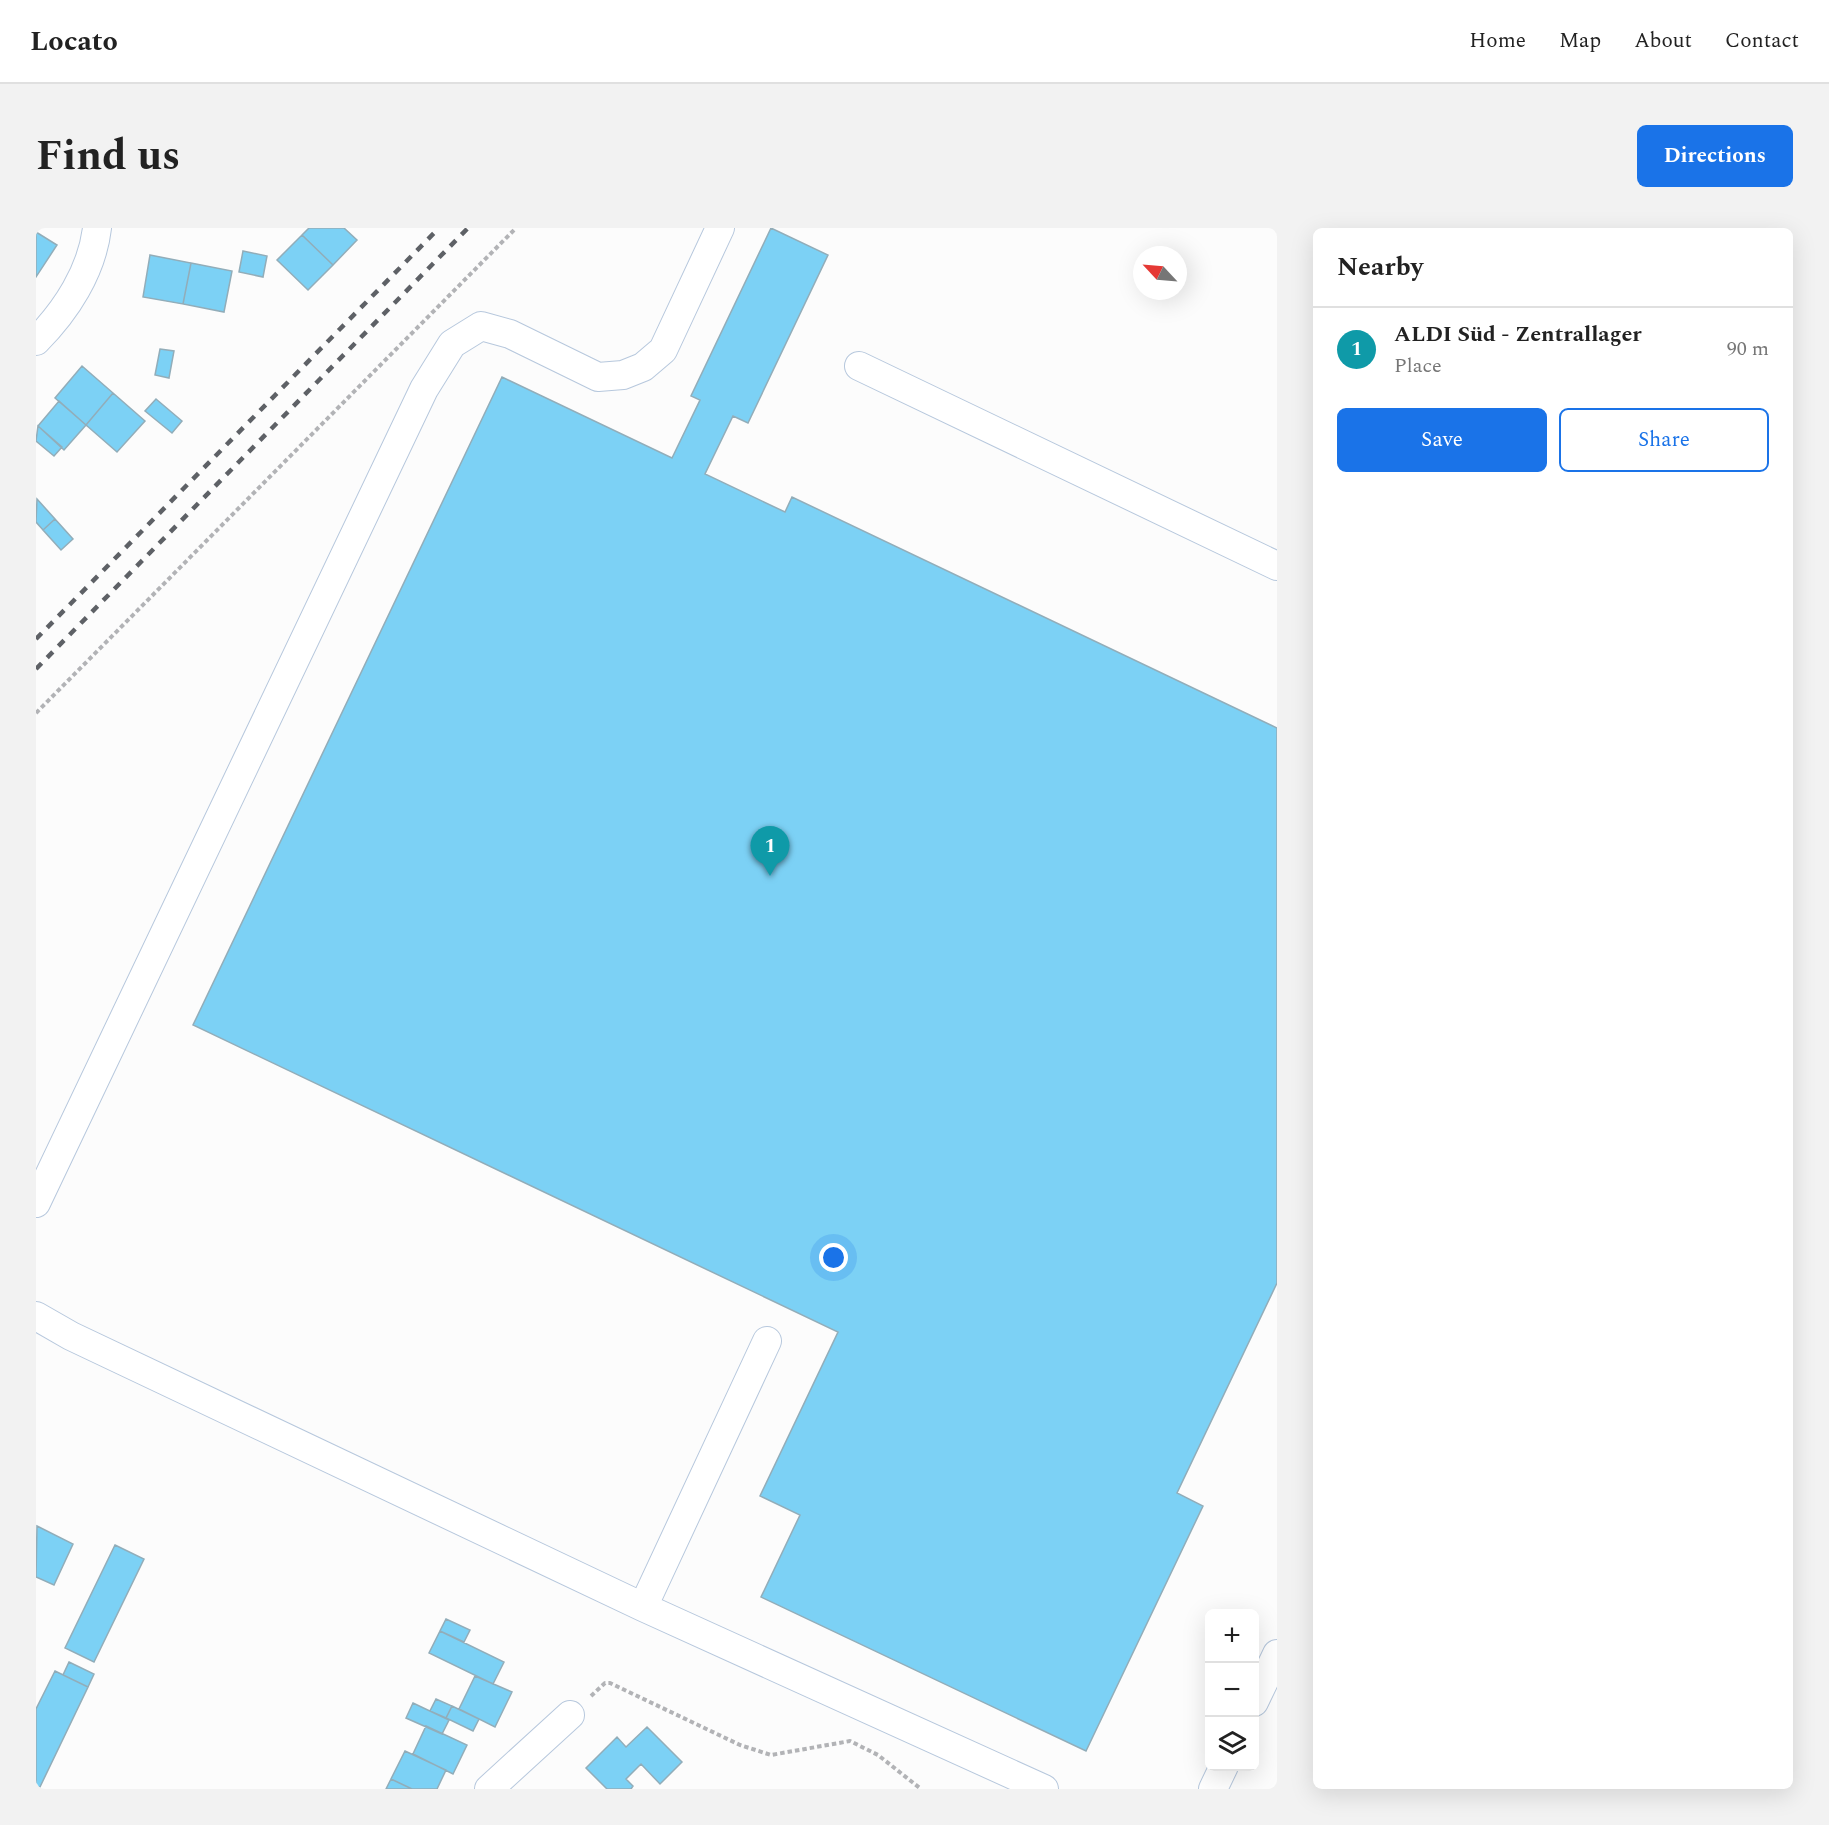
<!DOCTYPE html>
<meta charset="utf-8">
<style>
:root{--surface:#fff;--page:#f2f2f2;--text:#222;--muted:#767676;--line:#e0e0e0;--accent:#1a73e8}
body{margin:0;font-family:Spectral,serif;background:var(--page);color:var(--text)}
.controls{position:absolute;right:18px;bottom:18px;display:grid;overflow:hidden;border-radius:9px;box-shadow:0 6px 24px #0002}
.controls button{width:54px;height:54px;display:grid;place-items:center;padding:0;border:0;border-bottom:2px solid var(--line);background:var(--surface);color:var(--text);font:30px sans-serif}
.compass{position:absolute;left:1097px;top:18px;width:54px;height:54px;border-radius:50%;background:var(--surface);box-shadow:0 6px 24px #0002;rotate:296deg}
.you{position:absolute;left:798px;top:1030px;width:21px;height:21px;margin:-15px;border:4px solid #fff;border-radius:50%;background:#1a73e8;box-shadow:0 0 0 9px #1a73e833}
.badge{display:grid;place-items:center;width:39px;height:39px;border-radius:50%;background:var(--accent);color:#fff;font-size:20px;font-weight:700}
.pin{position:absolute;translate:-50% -50px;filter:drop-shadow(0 2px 3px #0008)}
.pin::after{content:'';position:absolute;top:32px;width:21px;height:18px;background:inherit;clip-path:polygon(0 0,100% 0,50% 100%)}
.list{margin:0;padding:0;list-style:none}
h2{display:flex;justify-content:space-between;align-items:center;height:78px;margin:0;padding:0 24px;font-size:26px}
h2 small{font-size:20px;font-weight:400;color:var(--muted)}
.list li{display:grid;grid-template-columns:39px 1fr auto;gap:18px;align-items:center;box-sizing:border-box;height:84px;padding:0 24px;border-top:2px solid var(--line)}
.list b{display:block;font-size:22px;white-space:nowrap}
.list p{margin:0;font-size:20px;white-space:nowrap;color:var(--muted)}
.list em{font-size:20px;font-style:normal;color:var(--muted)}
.actions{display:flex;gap:12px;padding:18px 24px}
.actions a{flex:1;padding:14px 0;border:2px solid var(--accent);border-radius:9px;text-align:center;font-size:21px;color:var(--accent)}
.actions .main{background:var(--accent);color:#fff}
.icon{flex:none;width:33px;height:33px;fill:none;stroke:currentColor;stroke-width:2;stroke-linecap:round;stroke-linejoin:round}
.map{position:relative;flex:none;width:1241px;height:1561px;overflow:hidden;border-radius:9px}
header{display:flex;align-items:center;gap:36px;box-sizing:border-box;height:84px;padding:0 30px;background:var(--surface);border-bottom:2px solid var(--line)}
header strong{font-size:28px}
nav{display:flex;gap:33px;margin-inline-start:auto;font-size:21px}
.intro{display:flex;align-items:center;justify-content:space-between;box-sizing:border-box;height:144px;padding:0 36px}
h1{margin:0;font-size:42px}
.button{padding:15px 27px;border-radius:9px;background:var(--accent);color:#fff;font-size:21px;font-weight:700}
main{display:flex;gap:36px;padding:0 36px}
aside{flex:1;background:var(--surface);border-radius:9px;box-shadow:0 6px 24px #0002}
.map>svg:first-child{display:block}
.building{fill:#7cd1f5;stroke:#92adb9;stroke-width:1.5}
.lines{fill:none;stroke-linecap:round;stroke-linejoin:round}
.minor-casing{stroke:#b7c8dd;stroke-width:30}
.path{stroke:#b2b3b6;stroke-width:4;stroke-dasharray:4.5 3;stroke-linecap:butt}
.minor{stroke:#fff;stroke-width:28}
.rail{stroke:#5e6166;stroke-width:4.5;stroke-dasharray:8 8;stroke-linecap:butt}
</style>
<header>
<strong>Locato</strong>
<nav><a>Home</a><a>Map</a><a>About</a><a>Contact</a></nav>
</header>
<div class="intro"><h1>Find us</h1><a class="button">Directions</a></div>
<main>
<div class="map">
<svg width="1241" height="1561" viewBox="0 0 1241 1561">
<rect width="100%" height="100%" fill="#fcfcfc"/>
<path class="building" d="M273,0H308L321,12L297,37L266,7Z
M735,0L792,27L712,195L697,188L669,246L749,284L756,269L1241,500V1055L1141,1265L1167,1278L1050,1523L725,1369L764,1287L724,1268L802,1104L157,797L466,149L636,230L664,172L655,168Z
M0,4L21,17L0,49Z
M266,7L297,37L272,62L241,32Z
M207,23L231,28L227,49L203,44Z
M114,27L155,35L147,76L107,69Z
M155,35L196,43L188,84L147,76Z
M124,121L138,123L133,150L119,147Z
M46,138L77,165L50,197L19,170Z
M77,165L109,193L81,224L50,197Z
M120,171L146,193L136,205L109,183Z
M23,173L50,197L28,222L2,198Z
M2,198L26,219L18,228L0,213Z
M1,271L19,291L7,302L0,294Z
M19,291L37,311L25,322L7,302Z
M1,1298L37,1316L18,1357L0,1349Z
M79,1317L108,1331L58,1434L29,1420Z
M410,1391L434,1402L428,1414L404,1403Z
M404,1403L468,1434L457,1456L393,1425Z
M33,1434L58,1446L52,1459L27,1447Z
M19,1443L52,1459L3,1561H0V1481Z
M439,1448L476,1464L459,1499L423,1481Z
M400,1471L416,1478L410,1490L394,1483Z
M377,1475L413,1492L406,1506L370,1490Z
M416,1478L443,1491L437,1503L410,1490Z
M390,1498L431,1517L417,1546L377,1526Z
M611,1499L646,1534L624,1556L605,1536L590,1551L597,1558L595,1561H571L550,1540L581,1509L590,1519Z
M369,1523L410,1542L401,1561H376L355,1551Z
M355,1551L376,1561H350Z"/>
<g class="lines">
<defs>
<path id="minor" d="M0,113C30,83 56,43 61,0
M823,138L1241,338
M0,975L388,161L416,116L445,98L474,106L562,149L587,147L607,139L627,122L684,0
M0,1088L35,1108L607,1379L1008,1561
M607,1379L731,1113
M1218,1474L1241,1426
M453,1561L534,1487
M1177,1561L1188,1538"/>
</defs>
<use href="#minor" class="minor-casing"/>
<path class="path" d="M0,485L480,0
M555,1468L569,1455H574L704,1517L735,1527L814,1513L842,1527L885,1561"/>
<use href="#minor" class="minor"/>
<path class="rail" d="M0,411L403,0
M0,441L432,0"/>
</g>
</svg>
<div class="controls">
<button>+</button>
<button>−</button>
<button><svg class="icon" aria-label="layers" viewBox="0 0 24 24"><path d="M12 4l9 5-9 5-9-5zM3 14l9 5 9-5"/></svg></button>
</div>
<svg class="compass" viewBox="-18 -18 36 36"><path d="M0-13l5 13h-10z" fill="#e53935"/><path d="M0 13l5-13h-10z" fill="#767676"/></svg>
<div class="you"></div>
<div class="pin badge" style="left:734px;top:648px;background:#0f9aa8">1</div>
</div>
<aside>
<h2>Nearby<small></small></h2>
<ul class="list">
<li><span class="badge" style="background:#0f9aa8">1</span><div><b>ALDI Süd - Zentrallager</b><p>Place</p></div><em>90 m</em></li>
</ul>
<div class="actions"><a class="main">Save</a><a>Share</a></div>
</aside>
</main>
